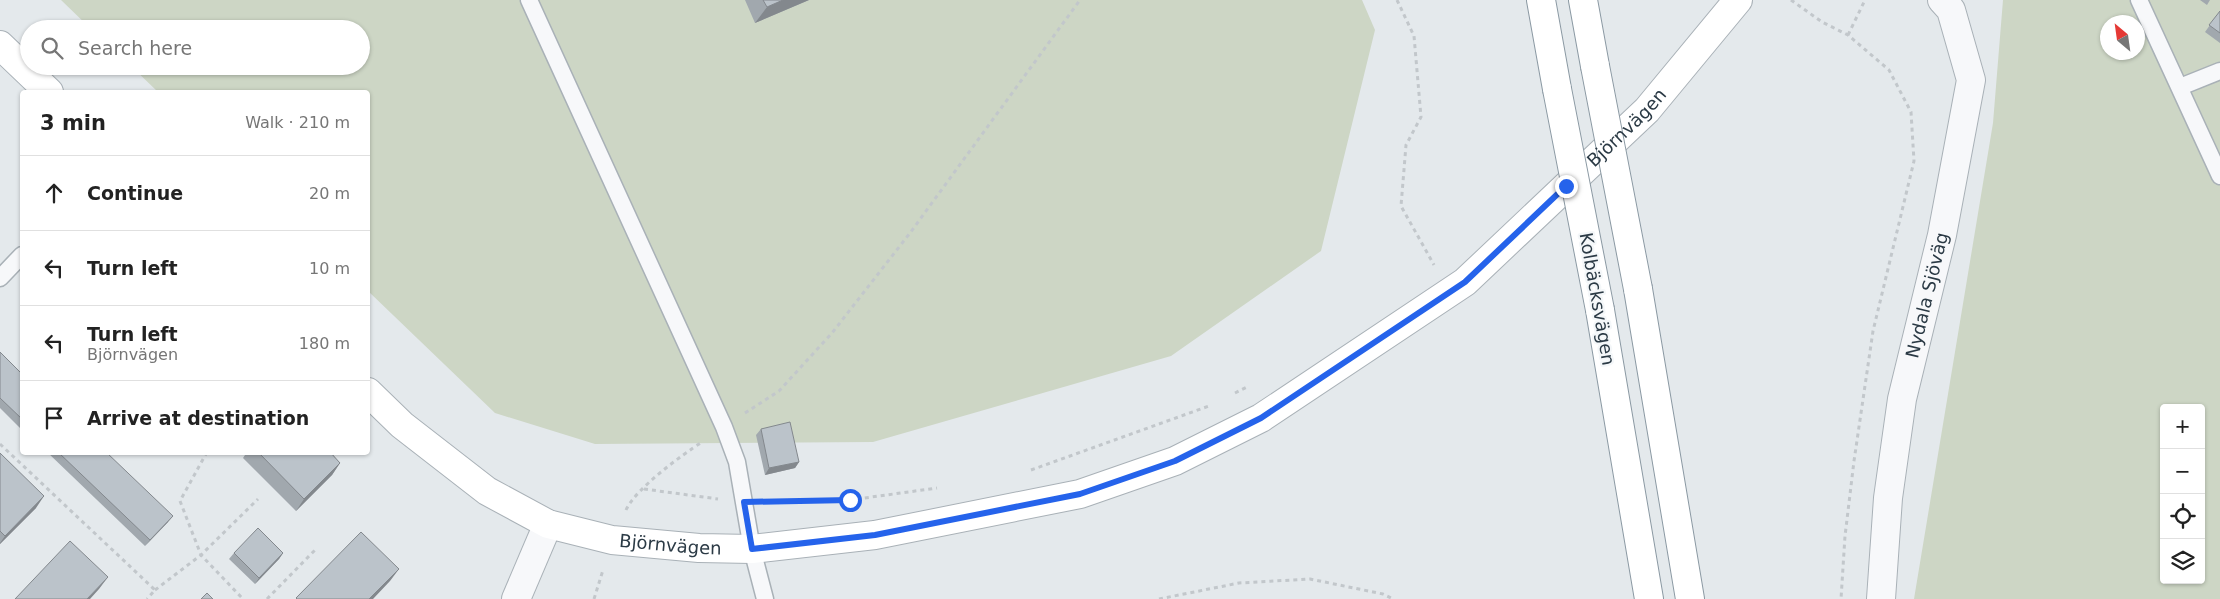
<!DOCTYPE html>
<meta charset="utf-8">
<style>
:root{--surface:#fff;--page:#f2f2f2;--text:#222;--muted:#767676;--line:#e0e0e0}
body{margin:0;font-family:"DejaVu Sans",sans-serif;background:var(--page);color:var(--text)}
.controls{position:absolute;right:15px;bottom:15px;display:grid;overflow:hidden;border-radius:5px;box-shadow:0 1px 4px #0004}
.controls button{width:45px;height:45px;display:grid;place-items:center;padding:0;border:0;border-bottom:1px solid var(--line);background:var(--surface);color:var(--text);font:25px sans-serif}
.compass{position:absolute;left:2100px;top:15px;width:45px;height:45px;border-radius:50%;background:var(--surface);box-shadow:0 1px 4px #0004;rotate:331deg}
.stop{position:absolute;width:15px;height:15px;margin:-11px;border:4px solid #2563eb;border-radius:50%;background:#fff}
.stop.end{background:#2563eb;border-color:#fff;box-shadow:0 1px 5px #0008}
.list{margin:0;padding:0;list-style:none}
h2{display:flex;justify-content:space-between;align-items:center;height:65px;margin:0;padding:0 20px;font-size:21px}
h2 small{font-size:16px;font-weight:400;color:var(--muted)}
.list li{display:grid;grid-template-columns:32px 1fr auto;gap:15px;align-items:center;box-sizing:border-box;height:75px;padding:0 20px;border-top:1px solid var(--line)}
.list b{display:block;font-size:19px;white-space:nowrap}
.list p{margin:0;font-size:16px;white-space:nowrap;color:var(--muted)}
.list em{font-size:16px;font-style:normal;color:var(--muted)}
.icon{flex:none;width:28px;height:28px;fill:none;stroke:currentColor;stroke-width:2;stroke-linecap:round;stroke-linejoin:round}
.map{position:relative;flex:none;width:2220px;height:599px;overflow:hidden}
.search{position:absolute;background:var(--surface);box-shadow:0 1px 4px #0004;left:20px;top:20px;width:350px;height:55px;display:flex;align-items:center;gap:12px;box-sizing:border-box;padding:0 18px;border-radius:28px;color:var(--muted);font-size:19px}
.panel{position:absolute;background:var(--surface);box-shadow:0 1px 4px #0004;left:20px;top:90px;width:350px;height:365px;border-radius:5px}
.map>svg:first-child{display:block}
.green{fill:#cdd6c5;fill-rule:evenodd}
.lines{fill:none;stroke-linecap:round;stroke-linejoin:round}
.lane-casing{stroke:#a9b1b7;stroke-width:19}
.street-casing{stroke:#a9b1b7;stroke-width:30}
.secondary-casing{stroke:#a9b1b7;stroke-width:30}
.highway-casing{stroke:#8b99a3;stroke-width:30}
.path{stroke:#c2c7cb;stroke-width:3;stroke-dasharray:4 4;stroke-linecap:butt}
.lane{stroke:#f7f8fa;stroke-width:16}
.street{stroke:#f7f8fa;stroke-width:28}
.secondary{stroke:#fff;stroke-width:28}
.highway{stroke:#fff;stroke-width:28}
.highway-bridge-casing{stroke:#8b99a3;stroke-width:30;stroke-linecap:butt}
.highway-bridge{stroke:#fff;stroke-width:28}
.wall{fill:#a1a8ae}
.shaded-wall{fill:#83888d}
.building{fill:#bbc3ca;stroke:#83888d}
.route{stroke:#2563eb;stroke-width:6}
.labels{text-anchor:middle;stroke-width:4.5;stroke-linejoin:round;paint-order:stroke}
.street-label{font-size:18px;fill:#2b3a45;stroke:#f4f7f9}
</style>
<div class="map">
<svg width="2220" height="599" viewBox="0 0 2220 599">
<rect width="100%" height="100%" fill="#e4e9ec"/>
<path class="green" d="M61,0H1362L1375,30L1321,251L1171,356L873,442L595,444L495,413L368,291V92H158L131,66H361V29H91Z
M2003,0H2220V599H1914L1993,123ZM2108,22H2138V52H2108ZM2164,408H2201V580H2164Z"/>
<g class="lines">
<defs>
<path id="lane" d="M529,0L724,427L737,462L752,549L765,599
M2139,0L2220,176
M2180,87L2220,71
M0,278L22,255"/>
<g id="street">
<path d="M516,599L548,524"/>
<path id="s1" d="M1881,599L1888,498L1902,399L1942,235L1971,80L1951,10L1942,0"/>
</g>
<g id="secondary">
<path d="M0,45L49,92"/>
<path id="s2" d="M368,392L402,425L487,491L548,524L612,540L699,548L752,549L875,535L1080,494L1175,461L1261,418L1465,282L1647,110L1738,0"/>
</g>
<path id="highway" d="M1541,0L1557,89
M1583,0L1595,66
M1638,289L1690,599
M1600,310L1649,599"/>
</defs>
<use href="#lane" class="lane-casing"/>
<use href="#street" class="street-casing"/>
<use href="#secondary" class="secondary-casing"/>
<use href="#highway" class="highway-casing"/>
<path class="path" d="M1397,0L1414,36L1421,117L1406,145L1401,206L1434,265
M1791,0L1822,22L1848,35L1889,70L1911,112L1914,161L1873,331L1854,461L1845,536L1841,599
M1848,35L1865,0
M1235,393L1249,386
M745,413L779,391L832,333L910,233L1080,0
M0,444L155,590L147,599
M207,452L180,501L201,555L243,599
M1031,470L1209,406
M644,489L718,499
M769,502L850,500L937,488
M626,510C636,488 682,455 702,442
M155,590L201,555L258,499
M267,599L316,549
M594,599L603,570
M1159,599L1239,583L1310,579L1383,594L1393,599"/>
<use href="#lane" class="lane"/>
<use href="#street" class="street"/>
<use href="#secondary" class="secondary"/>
<use href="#highway" class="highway"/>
<defs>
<path id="highway-bridge" d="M1595,66L1638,289
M1557,89L1600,310"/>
</defs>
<use href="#highway-bridge" class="highway-bridge-casing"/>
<use href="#highway-bridge" class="highway-bridge"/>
</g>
<path class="wall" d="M745,0H809L755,23Z
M2200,0H2210L2207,5Z
M2220,11V43L2205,32Z
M0,352L22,374V430L0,408Z
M761,429L799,462L795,468L765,475L756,435Z
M47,452H106L168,522L145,546Z
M247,452H330L340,463L332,475L296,511L243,458Z
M0,453L36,508L0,544Z
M234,553H283L279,559L255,584L229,559Z"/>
<path class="shaded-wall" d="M783,0H809L755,23L767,7Z
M799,462L795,468L765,475L769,468Z
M340,463L332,475L296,511L304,499Z
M44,496L36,508L0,544V543L5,536Z
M173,516L168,522L145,546L150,540Z
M283,553L279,559L255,584L259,578Z
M399,569L390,581L373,599H369Z
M108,577L99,589L90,599H87Z"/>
<path class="building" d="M763,0H783L767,7Z
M2220,11V33L2209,25Z
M0,352L22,374V419L0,398Z
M790,422L799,462L769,468L761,429Z
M58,452H106L173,516L150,540Z
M258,452H330L340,463L304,499Z
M0,453L44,496L5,536L0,531Z
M258,528L283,553L259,578L234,553Z
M361,532L399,569L369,599H297L296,598Z
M70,541L108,577L87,599H15Z
M207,593L213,599H201Z"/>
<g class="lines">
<path class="route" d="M850,500L744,502L752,549L875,535L1080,494L1175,461L1261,418L1465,282L1566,186"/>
</g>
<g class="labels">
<g class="street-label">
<text dy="6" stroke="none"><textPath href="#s2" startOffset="1429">Björnvägen</textPath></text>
<text dy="6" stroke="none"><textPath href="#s1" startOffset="308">Nydala Sjöväg</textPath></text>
<text transform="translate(1597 299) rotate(80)" y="6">Kolbäcksvägen</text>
<text dy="6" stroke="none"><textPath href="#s2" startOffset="349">Björnvägen</textPath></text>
</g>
</g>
</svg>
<div class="controls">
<button>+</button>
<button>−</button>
<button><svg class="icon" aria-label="locate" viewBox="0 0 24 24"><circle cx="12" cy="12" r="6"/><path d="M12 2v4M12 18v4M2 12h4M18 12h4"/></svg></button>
<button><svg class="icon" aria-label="layers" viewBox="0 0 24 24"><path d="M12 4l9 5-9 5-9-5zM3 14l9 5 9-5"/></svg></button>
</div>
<svg class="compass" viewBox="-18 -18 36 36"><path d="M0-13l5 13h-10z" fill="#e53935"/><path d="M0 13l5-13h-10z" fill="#767676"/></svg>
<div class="stop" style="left:850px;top:500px"></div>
<div class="stop end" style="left:1566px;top:186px"></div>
<div class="search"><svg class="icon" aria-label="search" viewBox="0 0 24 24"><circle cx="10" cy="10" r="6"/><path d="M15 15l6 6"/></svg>Search here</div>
<section class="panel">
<h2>3 min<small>Walk · 210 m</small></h2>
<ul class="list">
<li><svg class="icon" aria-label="ahead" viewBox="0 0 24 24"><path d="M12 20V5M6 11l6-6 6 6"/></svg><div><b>Continue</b></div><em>20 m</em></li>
<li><svg class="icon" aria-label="left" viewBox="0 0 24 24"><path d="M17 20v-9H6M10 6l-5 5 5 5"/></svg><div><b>Turn left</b></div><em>10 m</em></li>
<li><svg class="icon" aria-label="left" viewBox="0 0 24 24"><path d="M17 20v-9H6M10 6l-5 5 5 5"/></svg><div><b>Turn left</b><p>Björnvägen</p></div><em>180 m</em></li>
<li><svg class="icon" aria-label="arrive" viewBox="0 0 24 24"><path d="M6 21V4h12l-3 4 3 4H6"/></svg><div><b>Arrive at destination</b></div></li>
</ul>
</section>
</div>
